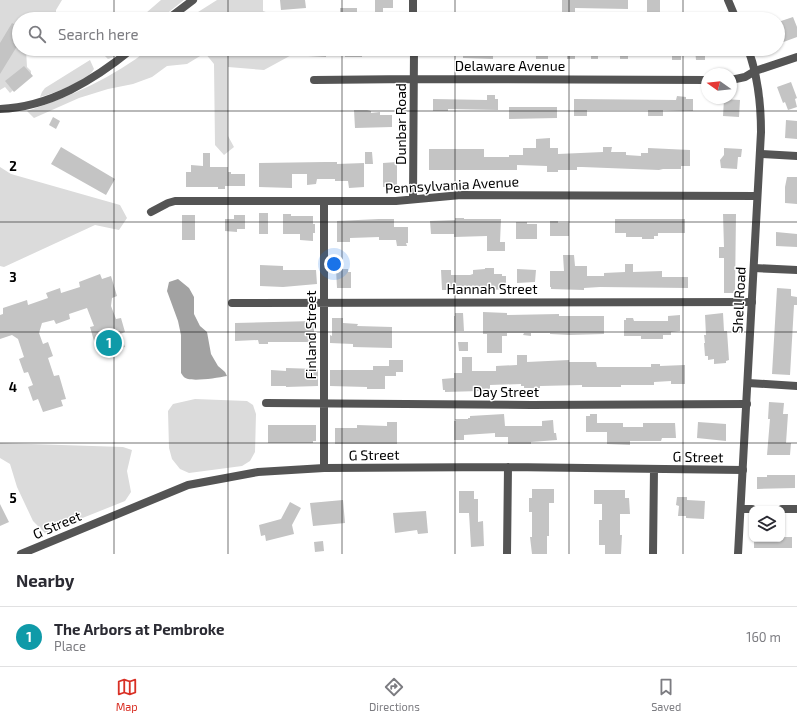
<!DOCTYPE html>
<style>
:root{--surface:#fff;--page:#f2f2f3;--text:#2b2b33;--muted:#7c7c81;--line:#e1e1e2;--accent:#d93025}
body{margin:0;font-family:"Exo 2",sans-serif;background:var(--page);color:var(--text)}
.controls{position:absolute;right:12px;bottom:12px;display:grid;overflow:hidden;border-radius:8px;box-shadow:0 1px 3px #0004}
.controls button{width:36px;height:36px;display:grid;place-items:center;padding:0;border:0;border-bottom:1px solid var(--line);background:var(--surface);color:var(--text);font:20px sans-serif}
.compass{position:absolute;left:701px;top:68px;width:36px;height:36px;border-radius:50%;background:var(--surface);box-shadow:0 1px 3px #0004;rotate:285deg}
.you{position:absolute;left:334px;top:264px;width:14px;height:14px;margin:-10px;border:3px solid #fff;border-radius:50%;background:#1a73e8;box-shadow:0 0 0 6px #1a73e833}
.badge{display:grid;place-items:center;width:26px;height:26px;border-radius:50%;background:var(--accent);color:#fff;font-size:13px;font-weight:700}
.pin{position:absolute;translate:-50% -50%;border:2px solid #fff;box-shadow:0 1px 4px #0006}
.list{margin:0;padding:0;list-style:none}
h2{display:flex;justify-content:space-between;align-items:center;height:52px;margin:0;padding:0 16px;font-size:17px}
h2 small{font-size:13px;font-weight:400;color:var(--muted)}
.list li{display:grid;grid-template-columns:26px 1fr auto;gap:12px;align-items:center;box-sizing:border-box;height:60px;padding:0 16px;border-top:1px solid var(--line)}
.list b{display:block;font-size:15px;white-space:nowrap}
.list p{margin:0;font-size:13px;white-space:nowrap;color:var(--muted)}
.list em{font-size:13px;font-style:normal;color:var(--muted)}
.icon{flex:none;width:22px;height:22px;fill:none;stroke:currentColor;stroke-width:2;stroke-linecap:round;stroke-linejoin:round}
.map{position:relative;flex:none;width:797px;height:554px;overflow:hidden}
.search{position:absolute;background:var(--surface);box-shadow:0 1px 3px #0004;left:12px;right:12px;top:12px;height:44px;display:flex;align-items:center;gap:10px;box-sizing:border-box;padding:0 14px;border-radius:22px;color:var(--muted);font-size:15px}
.sheet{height:112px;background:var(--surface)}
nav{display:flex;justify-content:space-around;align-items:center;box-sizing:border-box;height:56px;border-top:1px solid var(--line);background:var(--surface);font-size:11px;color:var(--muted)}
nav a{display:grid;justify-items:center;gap:2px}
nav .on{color:var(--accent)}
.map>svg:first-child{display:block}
.green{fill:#dbdbdb}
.water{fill:#a2a2a2}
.building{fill:#c4c4c4}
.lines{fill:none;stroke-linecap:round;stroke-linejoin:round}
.minor{stroke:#545454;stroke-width:8}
.tertiary{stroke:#545454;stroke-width:8}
.grid{fill:none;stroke:#000;stroke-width:1;stroke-opacity:0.55}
.labels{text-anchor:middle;stroke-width:3;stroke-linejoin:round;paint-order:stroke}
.street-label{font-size:14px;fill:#000;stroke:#fff}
.grid-label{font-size:13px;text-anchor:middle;font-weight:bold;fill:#000;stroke:#fff;stroke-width:3;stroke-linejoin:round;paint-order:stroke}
</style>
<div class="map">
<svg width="797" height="554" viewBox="0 0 797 554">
<rect width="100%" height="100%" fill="#fff"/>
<path class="green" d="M0,0H62L56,10V19H19V49H26L27,67L31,71V74L10,93L5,87L0,90Z
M161,0H184L160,19H139Z
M217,0H263V11L286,19H187Z
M105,49H123L114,57L108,59L101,52Z
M149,49H297V52L264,70L228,67V136L234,147L224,155L215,145L214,64L205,53L187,64L167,66L152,77L133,84L108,89L79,98L34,118L27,111C70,97 114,77 149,49Z
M90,60L94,69C89,80 52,94 40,97L42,92L45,88Z
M0,167L11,174L120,205L127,218L119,230L95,225L4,267L0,266Z
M195,399L247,401L253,405L256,414L255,452L250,461L242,466L189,473L180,469L172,459L169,448L168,411L173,404Z
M0,443L123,447L132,450L127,471L131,492L125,501L45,533L33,521L17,487L10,464L0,458Z"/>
<path class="water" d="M178,279L189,288L194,297V314L200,326L207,332L211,354L218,366L225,372L227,376C217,378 197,381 188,379C184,378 183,376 181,373V335L178,321L167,291L169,282Z"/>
<path class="building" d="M280,0H305L306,8L281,10Z
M375,0H393V8H383V18H375Z
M562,0H628V9L575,8V12L562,13Z
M647,0H660V19H647Z
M340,8H357V18L340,17Z
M793,17L797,27V37L778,44V22Z
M12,23L19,27V43L0,74V43Z
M308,49H326V57L308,56Z
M345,49H362V57H345Z
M463,49H493V59L463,58Z
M536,49H548V59H536Z
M567,49H575V59H567Z
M591,49H598V59H591Z
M620,49H628V59H620Z
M672,49H681V60H672Z
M695,49H705V60H696Z
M24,66L33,76L14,92L5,81Z
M791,82L797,98L795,99L797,107L788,110L785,102L783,103L777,87Z
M487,95H495V99H498V110L448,109V111H433V99L487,100Z
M677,96L686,97V99H693V111L663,110V116H648V110H587V116H574V99L676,100Z
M724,99L740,100L739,117L723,116Z
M509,107H557V118L509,119Z
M354,110H367L371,111V113L380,112V115H392V127L355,128Z
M53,117L60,121L56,129L49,125Z
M786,120L797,121V139L785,138Z
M550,138V148H558V154L603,152V147H612L611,152H626V155L641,156V153H648V148L690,150V166H681V169H663L659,170L582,167H577V170H558V172H547V166L517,165V170H429V149H484V157H509V155H523V148H536V139Z
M61,147L115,179L106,195L51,164Z
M724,148L742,149L741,157H738L737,169L721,168L720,160L724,155Z
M365,152H372L373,164H365Z
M203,153H210V167H228V172H231V174H245V186H225V189H218V187H186V172H191V165L203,166Z
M325,162H337V164L364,163V187L349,188L348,181H335V179H317L316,184L307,185V174H292V188L259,187V163Z
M397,162V187H383V163Z
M787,177H797V204L785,203V187Z
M259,213H268V234H259Z
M283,214H291V216H313V224H315V233H313V241L300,240V234H283Z
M723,214H736L735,293H724V258H719V247H724Z
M182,215H195V240H182Z
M234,215H245V229H237V232L225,231V219H234Z
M455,218H464V219H501L500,242H505V251H487V236L454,237V234H431L430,221L455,220Z
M379,219H394V227H408V243H406L407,246H397L396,240H379V237L350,238V242H337V221Z
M615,219H685V233H658V236H654V239H642V237H626V233H615Z
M550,221H558V223H569V236H550Z
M516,222H527V224H537V239H516Z
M776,232L797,234V247L776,246Z
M563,255H574L575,266H587V276H604V273L625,272V264H633V272L662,271V277H688V288L600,287L584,288V290L551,289V287H550V271H564Z
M260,265L283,266V270H316L317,284L283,287L260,286Z
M485,268H494V274H502V276H506V287H502V289L494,290H442L441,270H451V275H470L473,274V270L485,269Z
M336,269H348V272H351V288H337Z
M517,269L536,270L535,282L517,283Z
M100,274L102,279L111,276L117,296L112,298L111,306L116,319L121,318L125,332L120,334L125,347L116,349L117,353L106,357L104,352L101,353L100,347L96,348L90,327L94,326L87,308L69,314L70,319L56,324L54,320L42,323L39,333L43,344L48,342L53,356L48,358L54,376L59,375L66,399L61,400L63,406L43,412L38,399L33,401L28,387L33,385L28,372L24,373L19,359L24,357L18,339L12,335L0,339V315L3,314V308L27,300L28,305L48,298L46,293L60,288L61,293L80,287L79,282Z
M777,288L791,289V296L797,297V305H794L790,375L772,374Z
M483,312L507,313V315L559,314V316H604V334L570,335L550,334V333H531V336L523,335L524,333H507V336H502V353H487V334H483Z
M455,313H463L464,331H454V316H455Z
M723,313L724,331H727L729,360L726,361V363L714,364V359L708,360V356H705L704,343H705L704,335H706L705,315Z
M680,315V331L671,332V335H663V339H641V336H624V320H626V318H633L634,321H668V316Z
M332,318H343V323L358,324L357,326L392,327V348L353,347V344L330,343V335L332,336Z
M314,321V342H268V344H259L258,340L235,341V323Z
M458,342H468V351H459Z
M517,355H527V362L569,360V362H596L597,367H651V364H660V366L685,365V384H671V381L654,382V385H621V387H582V385L540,386V388H524V386H521V384L490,385V390H489V393H480V391L445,392V390H443L442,379L454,378V373H462V357H472V371H496V366L517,365Z
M389,360H403V372H396V376H385V389H367V387L330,386V370H373V366H389Z
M286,368L317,369L318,370V386L286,387V386H271V370L286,371Z
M769,402L784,403L783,414H788L786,443H791L790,455H767L770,419H768Z
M504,414L505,426H542V421L553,420L554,433H556L557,440L531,442V444H508V437H495V433L464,435V440H454V421H456L455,419H468V418H470V416Z
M590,414H597V423H623V427H643V423H675L676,438H662L661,441H630V445L607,444V432H586V416H590Z
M387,422H397V444H335V428H357V425L387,426Z
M698,422L726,424V441L697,438Z
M268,425H316V441H313V443H268Z
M767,475H795V488L757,489V477H767Z
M532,489H554V503H549V536H547V554H532L530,537H532V512H529V498H532Z
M594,490H625V498H629L630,514H620V535H622L621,554H605V545H599V520H602V504H594Z
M459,491H474V499H478V522L483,521L484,546L471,547L469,513H459Z
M677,497H687V500L705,501L704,519L686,518V516H678L679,506L676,505Z
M343,500L345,523L313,526L310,503Z
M290,502L301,508L292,525L294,534L266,541L265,535L261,536L259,525L281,519Z
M0,504L9,522L0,526Z
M426,511L428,533L418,534L417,530L395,533L393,513Z
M782,537H792V548H754V539H782Z
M323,541L324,551L315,552L314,542Z"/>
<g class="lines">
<path class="minor" d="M413,0V19
M168,19L193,0
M314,80L414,79L707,80
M731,80L745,77L755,71L797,57
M0,109C50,107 94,80 132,49
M760,154L797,156
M413,199L414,49
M324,201V468
M151,212L168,203L175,201H396L461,195L757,196
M754,268L797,270
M232,303L752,302
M748,383L797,386
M266,403L531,405L747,404
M741,509H752
M782,509H797
M21,554L188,485L258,472L324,468L508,467L743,470
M507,554L508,467
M653,554L654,469"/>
<path class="tertiary" d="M728,0L736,19
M738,554L761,132C761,103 758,76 748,49"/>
</g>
<path class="grid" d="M114,0V19M228,0V19M342,0V19M455,0V19M569,0V19M683,0V19M114,49V554M228,49V554M342,49V554M455,49V554M569,49V554M683,49V554M0,111H797M0,222H797M0,332H797M0,443H797"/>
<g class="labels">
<g class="street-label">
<text x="510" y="71">Delaware Avenue</text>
<text transform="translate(401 124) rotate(-90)" y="5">Dunbar Road</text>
<text transform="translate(452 185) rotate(-3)" y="5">Pennsylvania Avenue</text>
<text x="492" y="294">Hannah Street</text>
<text transform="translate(739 300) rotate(-87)" y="5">Shell Road</text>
<text transform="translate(311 335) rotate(-90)" y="5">Finland Street</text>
<text x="506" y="397">Day Street</text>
<text transform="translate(374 455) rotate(-1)" y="5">G Street</text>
<text transform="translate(698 457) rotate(1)" y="5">G Street</text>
<text transform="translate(57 525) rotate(-23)" y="5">G Street</text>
</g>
</g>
<g class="grid-label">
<text x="13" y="171">2</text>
<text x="13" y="282">3</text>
<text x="13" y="392">4</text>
<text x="13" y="503">5</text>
</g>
</svg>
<div class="controls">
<button><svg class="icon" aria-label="layers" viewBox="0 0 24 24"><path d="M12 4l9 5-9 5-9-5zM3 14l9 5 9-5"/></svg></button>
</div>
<svg class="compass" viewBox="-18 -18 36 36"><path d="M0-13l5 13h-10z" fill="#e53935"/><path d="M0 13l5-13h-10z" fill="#7c7c81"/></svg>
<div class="you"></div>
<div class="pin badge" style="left:109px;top:343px;background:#0f9aa8">1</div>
<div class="search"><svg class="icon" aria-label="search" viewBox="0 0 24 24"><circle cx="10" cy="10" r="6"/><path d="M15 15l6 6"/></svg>Search here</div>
</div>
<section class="sheet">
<h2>Nearby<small></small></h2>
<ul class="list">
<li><span class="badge" style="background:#0f9aa8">1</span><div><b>The Arbors at Pembroke</b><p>Place</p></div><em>160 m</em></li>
</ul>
</section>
<nav>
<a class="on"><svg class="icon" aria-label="map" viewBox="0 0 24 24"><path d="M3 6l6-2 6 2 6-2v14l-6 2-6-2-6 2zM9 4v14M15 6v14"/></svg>Map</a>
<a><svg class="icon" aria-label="directions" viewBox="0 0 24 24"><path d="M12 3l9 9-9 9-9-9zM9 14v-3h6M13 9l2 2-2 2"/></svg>Directions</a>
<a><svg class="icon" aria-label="saved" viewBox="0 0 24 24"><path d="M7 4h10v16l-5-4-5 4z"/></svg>Saved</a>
</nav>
